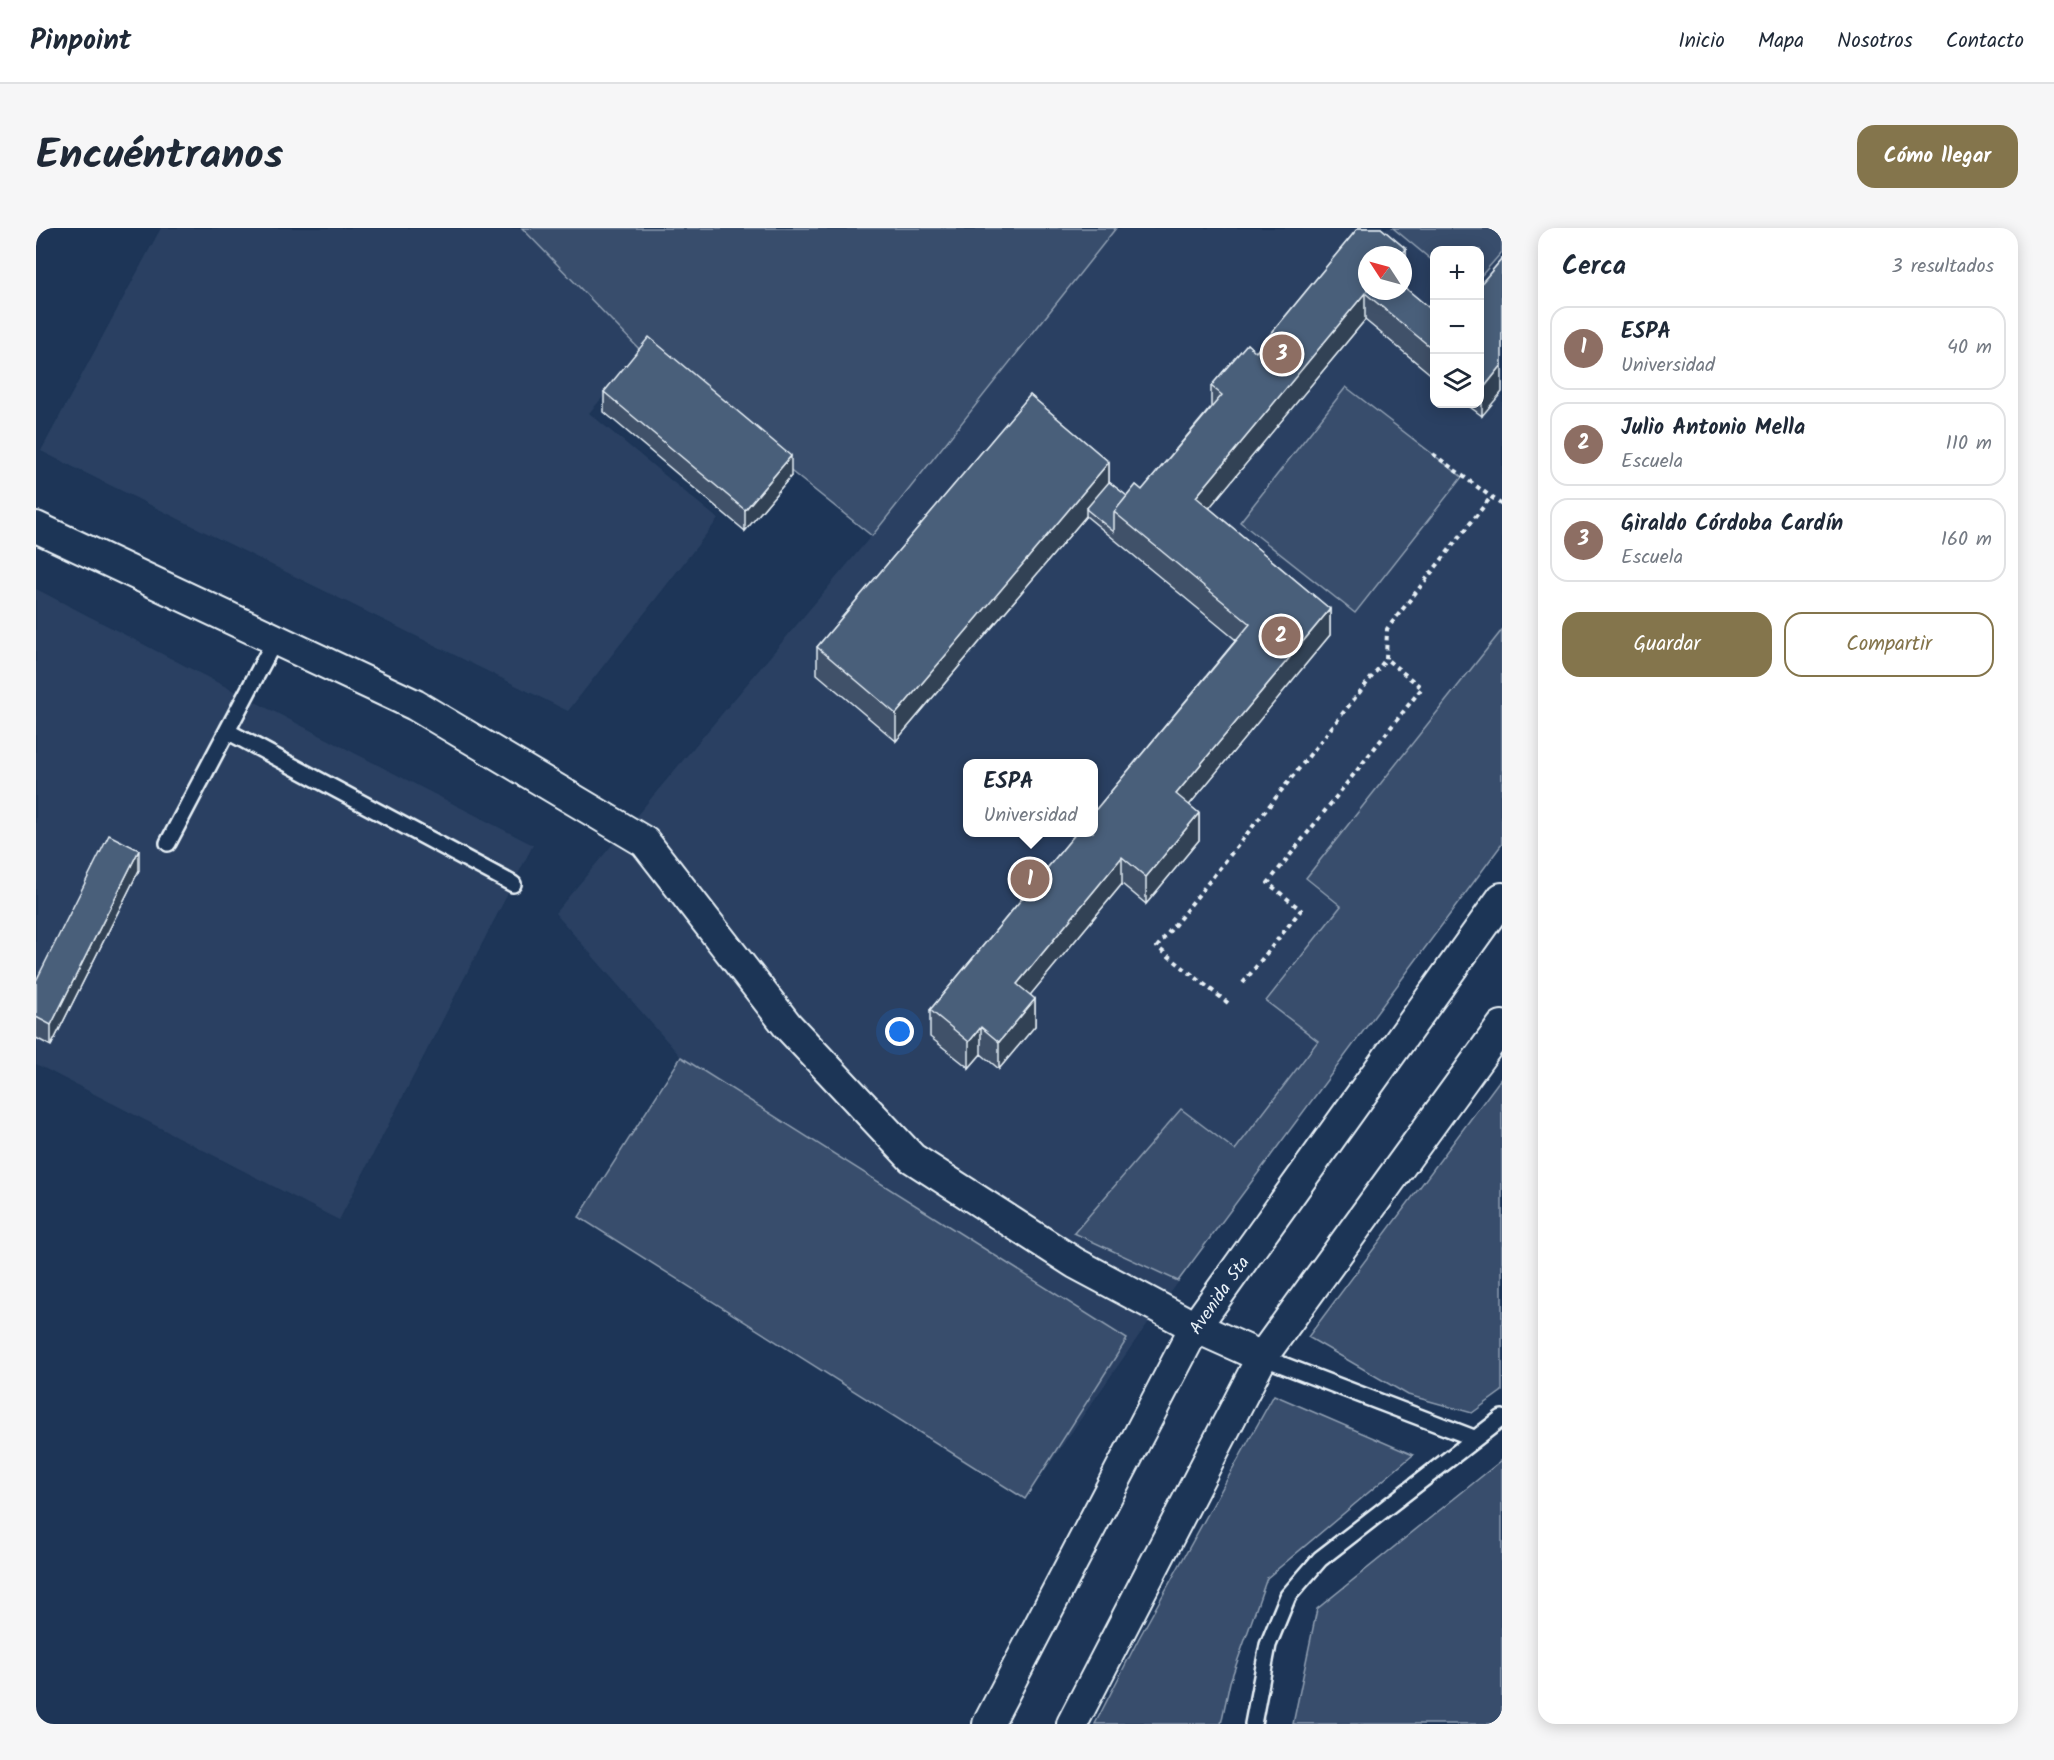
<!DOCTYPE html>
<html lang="es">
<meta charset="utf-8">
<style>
:root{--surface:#fff;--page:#f6f6f7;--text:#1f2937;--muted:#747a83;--line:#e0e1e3;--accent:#84754c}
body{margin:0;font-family:Kalam,sans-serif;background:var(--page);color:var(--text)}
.controls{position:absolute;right:18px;top:18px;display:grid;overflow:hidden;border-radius:12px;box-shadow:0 3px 15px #0003}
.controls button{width:54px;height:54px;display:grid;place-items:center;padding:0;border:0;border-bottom:2px solid var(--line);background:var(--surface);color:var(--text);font:30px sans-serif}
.compass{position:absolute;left:1322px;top:18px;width:54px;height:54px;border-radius:50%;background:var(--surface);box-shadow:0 3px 15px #0003;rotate:306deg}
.you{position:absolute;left:864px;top:804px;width:21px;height:21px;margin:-15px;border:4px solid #fff;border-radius:50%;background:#1a73e8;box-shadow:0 0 0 9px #1a73e833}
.badge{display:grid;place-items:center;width:39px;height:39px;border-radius:50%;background:var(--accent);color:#fff;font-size:20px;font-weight:700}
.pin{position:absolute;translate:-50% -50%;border:3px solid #fff;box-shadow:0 2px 6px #0006}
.popup{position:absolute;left:927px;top:531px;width:135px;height:78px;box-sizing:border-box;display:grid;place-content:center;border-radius:12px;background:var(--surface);filter:drop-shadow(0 2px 4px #0005);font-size:20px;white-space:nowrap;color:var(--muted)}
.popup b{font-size:22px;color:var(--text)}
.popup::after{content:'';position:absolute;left:50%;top:100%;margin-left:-12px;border:12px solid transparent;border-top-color:var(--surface)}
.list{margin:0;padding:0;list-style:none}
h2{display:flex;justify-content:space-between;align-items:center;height:78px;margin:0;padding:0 24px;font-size:26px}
h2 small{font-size:20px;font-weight:400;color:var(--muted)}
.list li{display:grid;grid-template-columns:39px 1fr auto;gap:18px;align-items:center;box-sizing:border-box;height:84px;margin:0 12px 12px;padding:0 12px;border:2px solid var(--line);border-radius:18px}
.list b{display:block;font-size:22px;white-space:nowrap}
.list p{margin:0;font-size:20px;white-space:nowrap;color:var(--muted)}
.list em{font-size:20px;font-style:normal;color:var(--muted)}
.actions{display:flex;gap:12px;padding:18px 24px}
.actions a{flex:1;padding:14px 0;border:2px solid var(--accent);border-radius:18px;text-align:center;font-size:21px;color:var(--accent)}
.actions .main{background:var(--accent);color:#fff}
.icon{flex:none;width:33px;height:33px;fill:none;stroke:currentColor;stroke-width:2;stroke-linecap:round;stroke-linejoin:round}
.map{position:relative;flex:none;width:1466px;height:1496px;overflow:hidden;border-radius:18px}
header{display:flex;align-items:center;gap:36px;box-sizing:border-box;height:84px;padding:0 30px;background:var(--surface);border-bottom:2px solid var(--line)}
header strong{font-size:28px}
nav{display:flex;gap:33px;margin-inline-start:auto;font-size:21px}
.intro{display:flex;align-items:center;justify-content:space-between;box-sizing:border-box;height:144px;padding:0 36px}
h1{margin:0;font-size:42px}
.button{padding:15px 27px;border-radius:18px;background:var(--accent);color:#fff;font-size:21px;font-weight:700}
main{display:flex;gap:36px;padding:0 36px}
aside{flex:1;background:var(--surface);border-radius:18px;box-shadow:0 3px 15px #0003}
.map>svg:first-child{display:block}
.built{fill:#2a4162;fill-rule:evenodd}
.green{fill:#374d6c;stroke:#909fb2;stroke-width:1.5}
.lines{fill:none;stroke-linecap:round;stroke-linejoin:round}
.lane-casing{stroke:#e8f1f8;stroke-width:20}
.street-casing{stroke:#e8f1f8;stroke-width:34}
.path{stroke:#e8f1f8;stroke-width:4;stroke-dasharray:4.5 4.5;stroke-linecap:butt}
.lane{stroke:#1d3557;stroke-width:15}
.street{stroke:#1d3557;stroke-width:30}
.wall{fill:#3f5169;stroke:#e8f1f8;stroke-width:1.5}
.shaded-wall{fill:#334255;stroke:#e8f1f8;stroke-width:1.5}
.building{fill:#495e7a;stroke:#e8f1f8;stroke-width:1.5}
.labels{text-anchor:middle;stroke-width:5;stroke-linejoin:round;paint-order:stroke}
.street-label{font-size:18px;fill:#e8f1f8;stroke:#1d3557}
</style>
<header>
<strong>Pinpoint</strong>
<nav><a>Inicio</a><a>Mapa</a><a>Nosotros</a><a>Contacto</a></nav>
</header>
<div class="intro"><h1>Encuéntranos</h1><a class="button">Cómo llegar</a></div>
<main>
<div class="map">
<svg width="1466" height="1496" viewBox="0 0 1466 1496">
<rect width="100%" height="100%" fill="#1d3557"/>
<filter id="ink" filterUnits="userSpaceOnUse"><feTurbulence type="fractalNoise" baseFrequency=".0167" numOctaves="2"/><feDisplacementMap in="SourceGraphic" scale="12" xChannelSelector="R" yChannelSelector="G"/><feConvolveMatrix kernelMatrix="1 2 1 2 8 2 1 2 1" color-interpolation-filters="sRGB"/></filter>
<g filter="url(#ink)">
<path class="built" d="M125,0H1466V617L1104,1106L989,1271L543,989L645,829L519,685L836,307L606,124L553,185L682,291L532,483L5,223ZM1398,22H1444V176H1398ZM1331,27H1367V63H1331ZM931,536H1057V604H931Z
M0,361L497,617L303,992L0,836Z"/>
<path class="green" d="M486,0H1080L836,308L606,124Z
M1357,0H1466V24L1444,49V22H1398V34Z
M1310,159L1426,249L1319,385L1204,294Z
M1466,402V616L1142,1053L1038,1005L1145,881L1199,922L1282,813L1230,773L1305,678L1270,650Z
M645,829L1091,1111L989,1271L543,989Z
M1466,849V1163L1436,1185L1372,1167L1272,1109Z
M1238,1167L1377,1227L1231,1350L1194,1454L1185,1496H1059L1103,1410Z
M1466,1232V1496H1257L1281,1381Z"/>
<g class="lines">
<defs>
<path id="lane" d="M191,503L477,656
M132,615L239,412
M1226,1129L1438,1210
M1217,1496L1232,1417L1252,1368L1284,1331L1466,1190"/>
<path id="street" d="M0,299L379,477L609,614L751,797L876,930L1039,1035L1159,1099L1226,1129
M952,1496L1159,1099L1466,670
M1036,1496L1226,1129L1466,798"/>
</defs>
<use href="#lane" class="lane-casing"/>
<use href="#street" class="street-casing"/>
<path class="path" d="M1397,226L1466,277
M1207,755L1265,682L1232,655L1386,460L1350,431
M1192,775L1121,719L1350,431L1351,401L1455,269"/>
<use href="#lane" class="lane"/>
<use href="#street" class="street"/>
</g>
<path class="wall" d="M1322,0H1345L1370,21V48L1367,51V27H1331V63H1367V58L1398,84V149L1329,92L1173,280L1294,381V407L1153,577L1163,585V612L1110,676L1086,656L994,767L999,771V798L963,841L945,826L933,840L894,809V782L1041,604H1057V585L1200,412L1050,288L860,513L781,446V419L994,167L1073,234V254L1091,268L1100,257L1106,262L1175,179V158L1211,116L1220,124Z
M1466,31L1446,188L1430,176H1443V58Z
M568,164L755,248L709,303L568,184Z
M103,642L15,818L0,810V753Z"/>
<path class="shaded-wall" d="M1370,21V48L1367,51V27H1365Z
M1329,65V92L1160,296V269Z
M1466,137V164L1446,188V162Z
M755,228V248L709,303V282Z
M1073,234V261L1050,281V288L860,513V486Z
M1294,381V407L1140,593V566Z
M1163,585V612L1110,676V649Z
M103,622V642L15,818V797Z
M1086,629V656L981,783V756Z
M999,771V798L963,841V814Z
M945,799V826L933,840V814Z"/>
<path class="building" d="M1322,0H1345L1370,21L1365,27H1331V63H1367V58L1398,84V122L1329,65L1160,269L1294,381L1140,566L1163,585L1110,649L1086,629L981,756L999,771L963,814L945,799L933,814L894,782L1041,604H1057V585L1214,396L1078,284L1100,257L1106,262L1186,167L1175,158L1211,116L1220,124Z
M1466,31V137L1446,162L1443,160V58Z
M613,109L755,228L709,282L568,164Z
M994,167L1073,234L860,486L781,419Z
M1073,254L1091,268L1078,284V304L1050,281Z
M73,607L103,622L15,797L0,789V753Z"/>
</g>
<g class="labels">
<g class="street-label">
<text transform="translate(1183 1067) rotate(-55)" y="6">Avenida 5ta</text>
</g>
</g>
</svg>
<div class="controls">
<button>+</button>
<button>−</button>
<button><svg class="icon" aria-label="layers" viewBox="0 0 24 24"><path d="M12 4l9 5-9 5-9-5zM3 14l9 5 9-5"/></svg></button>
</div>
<svg class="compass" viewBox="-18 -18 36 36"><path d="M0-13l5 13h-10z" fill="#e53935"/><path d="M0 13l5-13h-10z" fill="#747a83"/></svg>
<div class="you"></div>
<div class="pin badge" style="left:994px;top:651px;background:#8d6e63">1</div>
<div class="popup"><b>ESPA</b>Universidad</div>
<div class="pin badge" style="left:1245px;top:408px;background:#8d6e63">2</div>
<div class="pin badge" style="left:1246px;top:126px;background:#8d6e63">3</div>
</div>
<aside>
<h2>Cerca<small>3 resultados</small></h2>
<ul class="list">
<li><span class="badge" style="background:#8d6e63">1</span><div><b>ESPA</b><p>Universidad</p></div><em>40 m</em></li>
<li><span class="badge" style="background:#8d6e63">2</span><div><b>Julio Antonio Mella</b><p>Escuela</p></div><em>110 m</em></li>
<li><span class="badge" style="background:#8d6e63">3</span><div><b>Giraldo Córdoba Cardín</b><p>Escuela</p></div><em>160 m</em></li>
</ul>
<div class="actions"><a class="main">Guardar</a><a>Compartir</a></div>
</aside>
</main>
